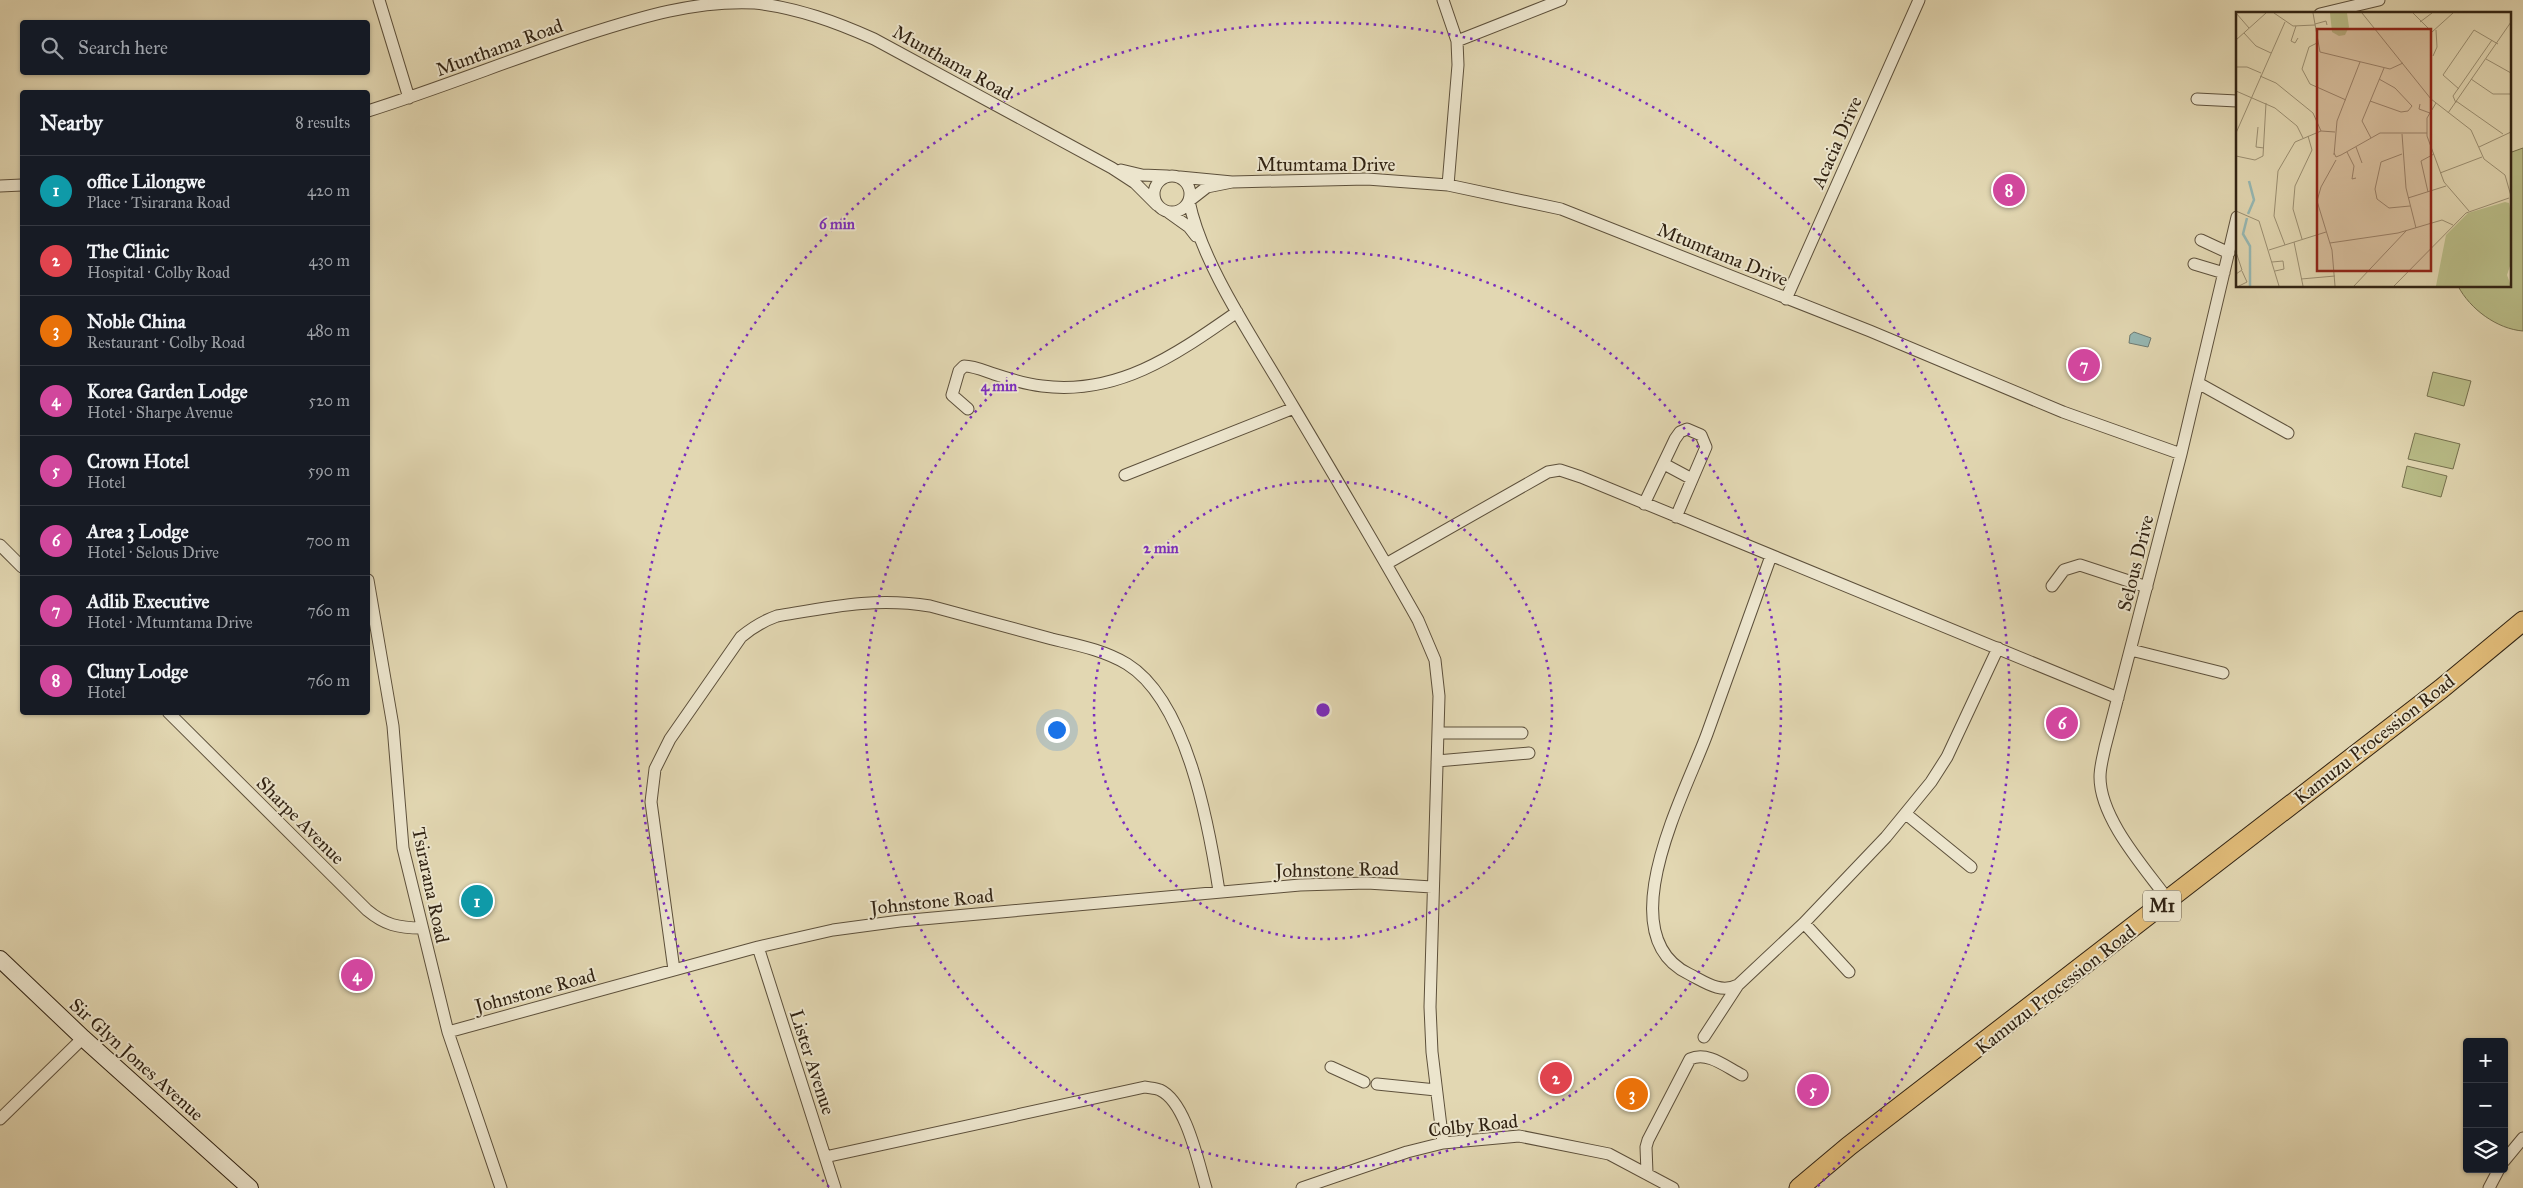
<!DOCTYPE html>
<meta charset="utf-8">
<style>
:root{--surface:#171b24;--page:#242831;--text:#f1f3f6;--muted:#9ea1a6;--line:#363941;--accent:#c59692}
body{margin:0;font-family:"IM FELL Great Primer",serif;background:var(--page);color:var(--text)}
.controls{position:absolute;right:15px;bottom:15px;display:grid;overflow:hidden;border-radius:5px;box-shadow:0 1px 4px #0004}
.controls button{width:45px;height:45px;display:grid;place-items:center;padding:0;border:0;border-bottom:1px solid var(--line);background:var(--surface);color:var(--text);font:25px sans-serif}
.you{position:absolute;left:1056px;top:729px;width:18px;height:18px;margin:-12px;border:4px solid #fff;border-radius:50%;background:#1a73e8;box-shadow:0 0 0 8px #1a73e833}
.badge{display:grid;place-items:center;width:32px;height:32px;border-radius:50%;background:var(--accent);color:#fff;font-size:16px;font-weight:700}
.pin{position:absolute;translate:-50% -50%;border:2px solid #fff;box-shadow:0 1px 5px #0006}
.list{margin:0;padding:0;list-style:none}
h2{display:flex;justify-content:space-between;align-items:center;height:65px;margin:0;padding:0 20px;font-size:21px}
h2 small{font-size:16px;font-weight:400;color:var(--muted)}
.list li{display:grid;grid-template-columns:32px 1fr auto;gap:15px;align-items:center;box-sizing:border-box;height:70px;padding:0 20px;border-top:1px solid var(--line)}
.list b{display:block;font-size:19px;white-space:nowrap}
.list p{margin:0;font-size:16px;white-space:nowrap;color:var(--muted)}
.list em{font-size:16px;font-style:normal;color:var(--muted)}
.icon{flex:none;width:28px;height:28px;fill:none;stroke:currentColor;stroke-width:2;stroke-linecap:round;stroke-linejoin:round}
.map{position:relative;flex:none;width:2523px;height:1188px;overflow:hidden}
.search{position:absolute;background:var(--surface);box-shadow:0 1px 4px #0004;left:20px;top:20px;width:350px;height:55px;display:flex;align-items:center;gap:12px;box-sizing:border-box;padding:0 18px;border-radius:5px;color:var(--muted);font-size:19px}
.panel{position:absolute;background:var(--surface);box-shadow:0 1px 4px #0004;left:20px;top:90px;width:350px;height:625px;border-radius:5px}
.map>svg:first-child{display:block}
.green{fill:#b9bd88;stroke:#75704e}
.water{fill:#96b8b4;stroke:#6e7c74}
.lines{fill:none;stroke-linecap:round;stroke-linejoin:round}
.minor-casing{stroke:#5d503b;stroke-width:13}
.secondary-casing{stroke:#312313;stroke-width:18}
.trunk-casing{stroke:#312313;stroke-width:21}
.minor{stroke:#ece5cd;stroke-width:11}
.secondary{stroke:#ece5cd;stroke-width:16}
.trunk{stroke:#e1bc79;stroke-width:19}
.ring{fill:none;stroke:#7b2cbf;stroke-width:2.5;stroke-dasharray:2.5 5}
.labels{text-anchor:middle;stroke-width:4;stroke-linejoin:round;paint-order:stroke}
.shield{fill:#ece5cd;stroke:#695d4b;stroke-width:1}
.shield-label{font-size:18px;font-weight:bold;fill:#312313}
.street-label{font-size:19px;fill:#312313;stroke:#ece5cd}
.inset-river{fill:none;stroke:#96b8b4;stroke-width:2.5}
.inset-road{fill:none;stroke:#9b8f72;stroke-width:1}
.view{fill:#8f2418;fill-opacity:0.15;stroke:#8f2418;stroke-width:2.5}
.inset-edge{fill:none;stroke:#312313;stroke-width:2.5}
.centre{fill:#7b2cbf;stroke:#ece5cd;stroke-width:2.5}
.ring-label{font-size:15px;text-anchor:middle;font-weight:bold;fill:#7b2cbf;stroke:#ece5cd;stroke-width:4;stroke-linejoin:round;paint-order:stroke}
</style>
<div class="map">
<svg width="2523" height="1188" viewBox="0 0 2523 1188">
<rect width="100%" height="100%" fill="#e2d7b2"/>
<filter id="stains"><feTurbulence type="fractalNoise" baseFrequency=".004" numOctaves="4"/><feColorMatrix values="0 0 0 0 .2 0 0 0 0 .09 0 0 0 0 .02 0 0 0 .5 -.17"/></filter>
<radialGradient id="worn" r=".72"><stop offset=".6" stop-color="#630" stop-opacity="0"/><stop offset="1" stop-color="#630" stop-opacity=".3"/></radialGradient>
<path class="green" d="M2523,148V331C2497,329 2470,309 2458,286H2509V153Z
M2433,372L2471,381L2464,406L2427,396Z
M2415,433L2460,444L2453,469L2408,459Z
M2407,466L2447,476L2441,497L2402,487Z"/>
<path class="water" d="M2134,332L2151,338L2148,347L2129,343L2130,335Z"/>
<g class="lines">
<defs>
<path id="minor" d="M379,0L409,98
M1443,0L1457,41L1458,65L1448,185
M2320,14L2379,0
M1457,41L1561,0
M2197,99L2237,101
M368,111C441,88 512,59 585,35C641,17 696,0 755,3C798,8 836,22 874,39L1112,168L1135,183L1157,205
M1121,170L1142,175L1167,176
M1154 194a18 18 0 1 1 36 0a18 18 0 1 1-36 0Z
M1180,177L1232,182L1367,179L1448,185L1561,209L1870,331L2063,412L2181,454
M1232,182L1207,187L1189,201C1201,260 1247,329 1278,381C1325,460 1373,540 1418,620L1435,660L1439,696L1430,1007L1432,1052L1443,1143
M0,186L22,185
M1168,212L1189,227L1196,236
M2201,240L2229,253
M2194,264L2224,273
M1786,299L1919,0
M2198,383L2288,433
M968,409L952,395L959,371L964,366C974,366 985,371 994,374C1009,379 1026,384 1042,386C1119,396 1178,353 1237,312
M1664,464L1692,479
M1125,475L1294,408
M1644,504L1675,439L1680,432L1687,429L1701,435L1706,447L1676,517
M0,545L22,567
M1771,556C1750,616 1728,675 1707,734C1686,792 1607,935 1689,974C1705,982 1720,994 1738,985L1804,923L1886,837L1931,782L1947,757L1998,648
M1386,564L1548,472L1560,470L1581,477L2118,698
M368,580L393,726L403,848L448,1032L501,1188
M2052,586L2064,570L2080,565L2147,587
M2131,650L2223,673
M168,712L367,910C385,925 398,928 422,928
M1438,733H1522
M1437,761L1529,753
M1906,814L1971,867
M2169,901C2145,868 2100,819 2100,777C2100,767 2103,757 2105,747L2181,454L2237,217
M1804,923L1849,972
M758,947L835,1188
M674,970L651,802L655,769L670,739L741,637C753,627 763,621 777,616C831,607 875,597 930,606C971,617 1011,628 1052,639C1077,645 1104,650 1127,664C1187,701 1209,826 1219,891
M448,1032L758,947L833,930L900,921L1300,885L1367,883L1432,887
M1704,1037L1738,985
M1331,1067L1364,1082
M1377,1084L1436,1090
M0,1119L83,1038
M825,1157L1145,1087C1149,1088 1156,1088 1160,1090C1186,1102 1198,1162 1206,1188
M2504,1161L2523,1138
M1647,1173L1646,1147L1648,1140L1690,1059C1708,1051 1726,1067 1742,1075
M1302,1188L1407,1152L1443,1143L1519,1136L1609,1154L1673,1188
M2489,1188L2499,1169"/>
<path id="secondary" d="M0,959L83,1038L250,1188"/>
<path id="trunk" d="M1799,1188L1849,1146L2441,689L2523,621"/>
</defs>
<use href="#minor" class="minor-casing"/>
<use href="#secondary" class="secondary-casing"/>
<use href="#trunk" class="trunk-casing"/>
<use href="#minor" class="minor"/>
<use href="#secondary" class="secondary"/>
<use href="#trunk" class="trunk"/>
</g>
<g class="ring">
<circle cx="1323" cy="710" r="229"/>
<circle cx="1323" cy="710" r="458"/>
<path d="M829 1187A687 687 0 1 1 1817 1187"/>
</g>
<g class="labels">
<rect class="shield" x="2143" y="890.5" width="38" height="31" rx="4"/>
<g class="shield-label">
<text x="2162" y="912">M1</text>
</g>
<g class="street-label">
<text transform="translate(499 47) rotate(-20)" y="7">Munthama Road</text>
<text transform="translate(953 62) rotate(29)" y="7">Munthama Road</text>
<text transform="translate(1836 142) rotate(-66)" y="7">Acacia Drive</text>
<text x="1326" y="171">Mtumtama Drive</text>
<text transform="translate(1723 254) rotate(22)" y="7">Mtumtama Drive</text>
<text transform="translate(2135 563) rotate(-76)" y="7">Selous Drive</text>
<text transform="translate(2374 739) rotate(-38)" y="7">Kamuzu Procession Road</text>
<text transform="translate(301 820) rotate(45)" y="7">Sharpe Avenue</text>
<text transform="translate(1337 869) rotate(-1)" y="7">Johnstone Road</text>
<text transform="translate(431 885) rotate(78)" y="7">Tsirarana Road</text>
<text transform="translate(932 901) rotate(-6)" y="7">Johnstone Road</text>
<text transform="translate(2055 989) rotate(-38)" y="7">Kamuzu Procession Road</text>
<text transform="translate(535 990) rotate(-15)" y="7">Johnstone Road</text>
<text transform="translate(137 1059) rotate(42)" y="7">Sir Glyn Jones Avenue</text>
<text transform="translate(813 1062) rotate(72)" y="7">Lister Avenue</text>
<text transform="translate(1473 1125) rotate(-6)" y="7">Colby Road</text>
</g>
</g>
<g transform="translate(2236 12)">
<rect width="275" height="275" fill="#e2d7b2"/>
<path d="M94,1H111L113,15L109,23L103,24L96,20ZM269,190L273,191L275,202V251L271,263L275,274H200L210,223L232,201Z" fill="#b9bd88"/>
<path class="inset-river" d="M12,202L18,188L13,169M11,206L7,222L14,234V274"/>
<path class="inset-road" d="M0,1L13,16M38,1L57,14L79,13M77,1L84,40L154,57L167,51M126,1L195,87L235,118L248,147L269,163L275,184M177,1L196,20L217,1M184,10L196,1M79,12L90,9L91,13M60,14L55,29L59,31L62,26M8,21L20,34L35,41M0,28L30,1M81,31L73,35L66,57L74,72L110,88M197,44L201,35L200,18M250,47L275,61M0,55H11L25,61M24,64L40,71L77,101L85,119M235,67L257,82H275M223,77L207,63L238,18L262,32M0,79L39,96L61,114L67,126M134,89L165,100L172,99L176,94L159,76L143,67M220,89L267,122M200,91L191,106V124L208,170L233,199M220,91L217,84L256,28M184,92L183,97L194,101M212,101L275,10M22,115L20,135L28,136M0,121L49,10M166,122L170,176L180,216M135,126L126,109L148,56M120,135L126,151M243,135L275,120M111,140L118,154L116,167L120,166M98,141L100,145L105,143L144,121H191M166,142L145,150L139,177L141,187L153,196L174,194M98,143L101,109L124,50M0,144L19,148L27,144L30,91M204,161L246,145M192,180L185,149L198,142M172,186L210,174M0,199L23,209L43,274M66,227L57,197L59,174L76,138L72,124M58,230L67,274M94,231L162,221L206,208L217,213M49,233L38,204L42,159L59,130L85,119L99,120M33,238L90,220M0,240L6,258L0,262M36,250L47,249L48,257L39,259M65,267L99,264M3,274L11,270L6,259M99,274L96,238L81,189L85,175L100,148M118,274L170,219M158,274L230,201L273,186"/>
<path class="view" d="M81,17H195V259H81Z"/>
<rect width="275" height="275" class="inset-edge"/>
</g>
<circle cx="1323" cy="710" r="8" class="centre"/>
<g class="ring-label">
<text x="837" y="229">6 min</text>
<text x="999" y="391">4 min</text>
<text x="1161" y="553">2 min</text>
</g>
<rect width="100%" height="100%" filter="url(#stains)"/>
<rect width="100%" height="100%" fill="url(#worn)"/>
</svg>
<div class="controls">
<button>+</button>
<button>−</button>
<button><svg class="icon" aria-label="layers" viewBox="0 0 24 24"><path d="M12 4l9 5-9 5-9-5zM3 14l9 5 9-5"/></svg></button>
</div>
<div class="you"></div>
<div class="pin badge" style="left:477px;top:901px;background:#0f9aa8">1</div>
<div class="pin badge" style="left:1556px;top:1078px;background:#e0444e">2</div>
<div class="pin badge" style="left:1632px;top:1094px;background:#e8710a">3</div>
<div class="pin badge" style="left:357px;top:975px;background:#d1479c">4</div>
<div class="pin badge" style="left:1813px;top:1090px;background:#d1479c">5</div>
<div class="pin badge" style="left:2062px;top:723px;background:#d1479c">6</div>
<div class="pin badge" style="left:2084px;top:365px;background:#d1479c">7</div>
<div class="pin badge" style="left:2009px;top:190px;background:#d1479c">8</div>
<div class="search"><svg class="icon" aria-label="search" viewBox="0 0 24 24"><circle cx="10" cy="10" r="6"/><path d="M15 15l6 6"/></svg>Search here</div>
<section class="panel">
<h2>Nearby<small>8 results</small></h2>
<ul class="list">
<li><span class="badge" style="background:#0f9aa8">1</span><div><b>office Lilongwe</b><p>Place · Tsirarana Road</p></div><em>420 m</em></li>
<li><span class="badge" style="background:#e0444e">2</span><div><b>The Clinic</b><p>Hospital · Colby Road</p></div><em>430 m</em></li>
<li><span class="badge" style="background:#e8710a">3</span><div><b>Noble China</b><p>Restaurant · Colby Road</p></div><em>480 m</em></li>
<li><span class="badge" style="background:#d1479c">4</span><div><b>Korea Garden Lodge</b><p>Hotel · Sharpe Avenue</p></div><em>520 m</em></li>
<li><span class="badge" style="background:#d1479c">5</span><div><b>Crown Hotel</b><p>Hotel</p></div><em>590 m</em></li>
<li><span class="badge" style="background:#d1479c">6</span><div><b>Area 3 Lodge</b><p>Hotel · Selous Drive</p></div><em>700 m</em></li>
<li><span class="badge" style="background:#d1479c">7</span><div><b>Adlib Executive</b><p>Hotel · Mtumtama Drive</p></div><em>760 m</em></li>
<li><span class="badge" style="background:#d1479c">8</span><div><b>Cluny Lodge</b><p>Hotel</p></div><em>760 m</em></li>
</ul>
</section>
</div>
